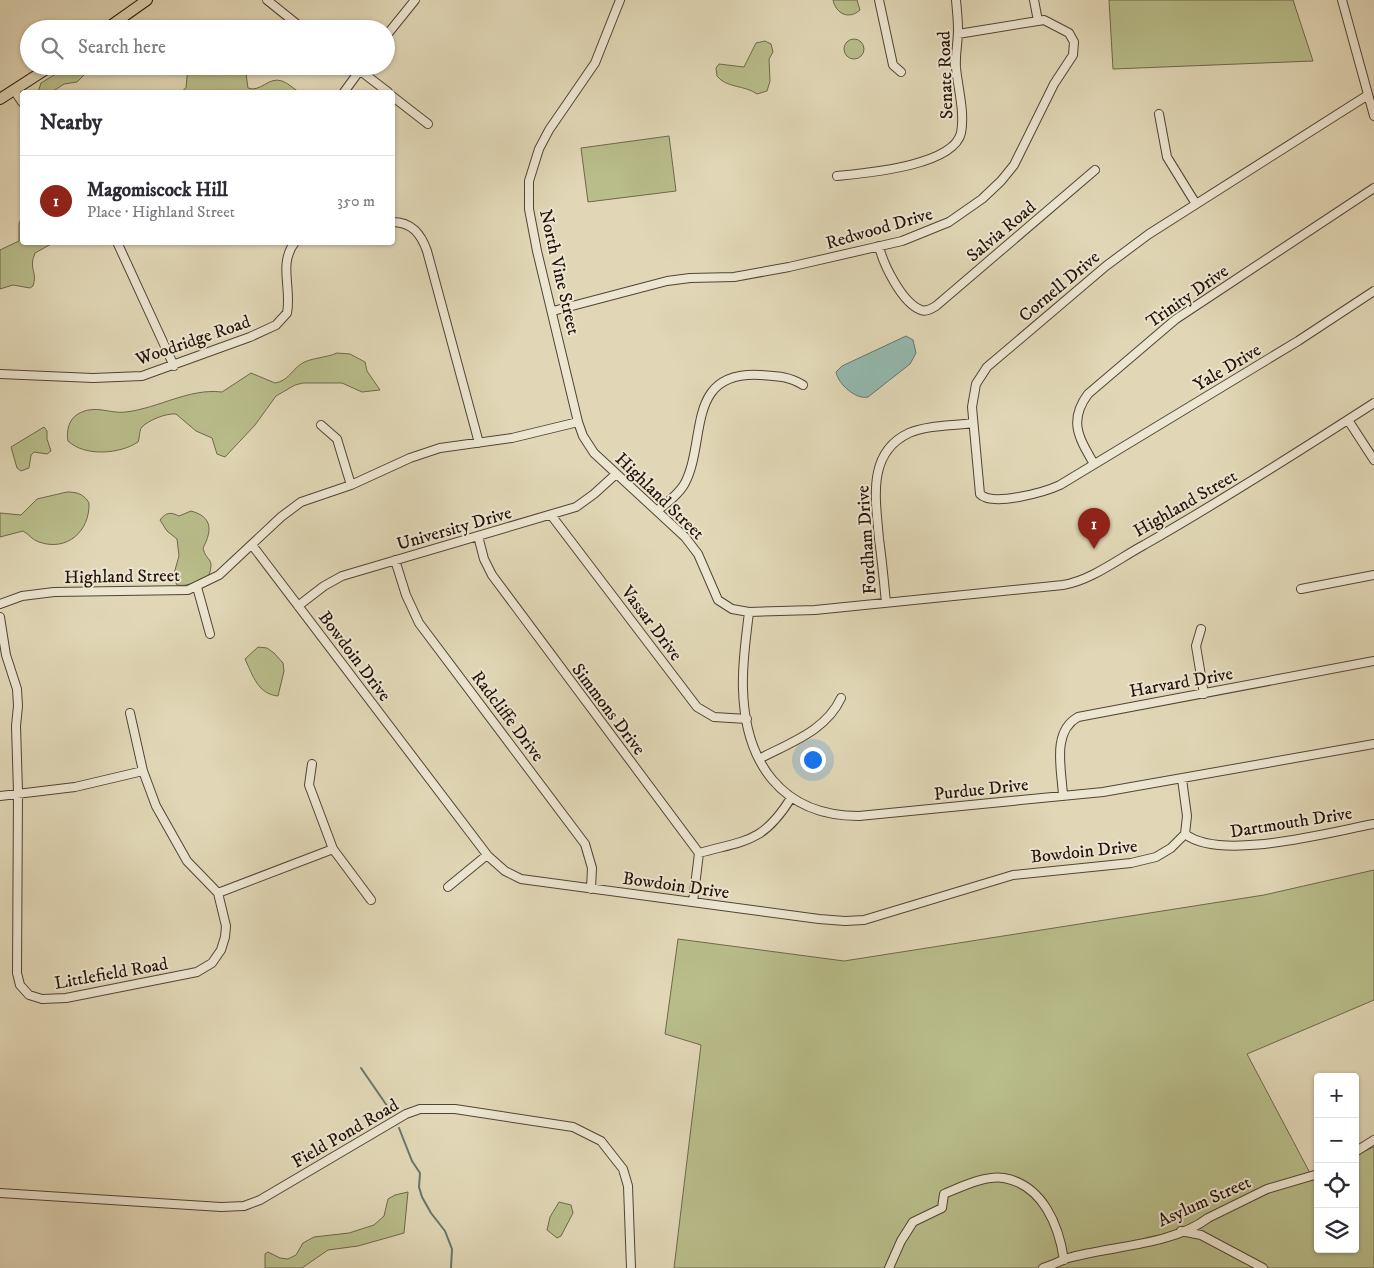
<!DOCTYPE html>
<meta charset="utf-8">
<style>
:root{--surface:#fff;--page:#f7f7f7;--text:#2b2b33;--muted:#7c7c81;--line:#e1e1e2;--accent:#8f2418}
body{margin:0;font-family:"IM FELL DW Pica",serif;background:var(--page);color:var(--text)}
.controls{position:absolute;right:15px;bottom:15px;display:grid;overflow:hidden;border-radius:5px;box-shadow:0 1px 4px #0004}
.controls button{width:45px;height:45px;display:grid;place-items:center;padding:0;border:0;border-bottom:1px solid var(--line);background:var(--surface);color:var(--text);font:25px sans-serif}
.you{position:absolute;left:812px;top:759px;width:18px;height:18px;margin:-12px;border:4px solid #fff;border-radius:50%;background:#1a73e8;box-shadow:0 0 0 8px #1a73e833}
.badge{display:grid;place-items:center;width:32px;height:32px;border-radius:50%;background:var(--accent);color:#fff;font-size:16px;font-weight:700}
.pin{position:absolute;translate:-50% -41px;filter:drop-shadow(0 1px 2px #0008)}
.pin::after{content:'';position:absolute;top:26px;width:18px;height:15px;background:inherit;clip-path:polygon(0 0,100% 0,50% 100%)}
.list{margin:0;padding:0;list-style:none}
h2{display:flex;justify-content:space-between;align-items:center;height:65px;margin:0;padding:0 20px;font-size:21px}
h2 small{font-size:16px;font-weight:400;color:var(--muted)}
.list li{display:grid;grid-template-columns:32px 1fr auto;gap:15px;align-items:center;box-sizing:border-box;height:90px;padding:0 20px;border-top:1px solid var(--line)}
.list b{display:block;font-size:19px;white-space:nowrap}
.list p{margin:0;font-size:16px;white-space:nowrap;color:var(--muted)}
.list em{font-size:16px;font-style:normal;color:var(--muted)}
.icon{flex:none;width:28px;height:28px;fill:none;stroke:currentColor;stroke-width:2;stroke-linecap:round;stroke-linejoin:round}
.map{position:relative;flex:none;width:1374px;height:1268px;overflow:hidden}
.search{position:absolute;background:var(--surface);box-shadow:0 1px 4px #0004;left:20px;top:20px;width:375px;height:55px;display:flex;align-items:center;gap:12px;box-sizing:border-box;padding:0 18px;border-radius:28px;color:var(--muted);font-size:19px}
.panel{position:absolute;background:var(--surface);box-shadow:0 1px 4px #0004;left:20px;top:90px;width:375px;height:155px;border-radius:5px}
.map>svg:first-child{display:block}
.green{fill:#b8bd8a;stroke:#6e684a}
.water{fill:#94b9af;stroke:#67766d}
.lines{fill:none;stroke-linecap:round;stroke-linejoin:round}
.stream{stroke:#67766d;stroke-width:2}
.minor-casing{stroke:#534334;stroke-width:10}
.major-casing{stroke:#241209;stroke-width:12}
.minor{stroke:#ece5d0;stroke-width:8}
.major{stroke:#e1d7b6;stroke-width:10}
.labels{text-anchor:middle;stroke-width:4;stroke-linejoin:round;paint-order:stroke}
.street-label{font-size:18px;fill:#241209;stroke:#ece5d0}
</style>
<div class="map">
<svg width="1374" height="1268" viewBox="0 0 1374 1268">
<rect width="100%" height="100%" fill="#e1d7b6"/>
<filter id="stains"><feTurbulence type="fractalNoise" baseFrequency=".004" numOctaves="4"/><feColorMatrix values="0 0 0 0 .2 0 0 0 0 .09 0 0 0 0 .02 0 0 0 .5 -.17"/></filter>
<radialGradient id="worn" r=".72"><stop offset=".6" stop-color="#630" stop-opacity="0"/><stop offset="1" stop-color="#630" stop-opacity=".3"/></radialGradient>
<path class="green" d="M833,0H857L860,10C849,20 836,14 833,0Z
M1109,0H1293L1313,61L1113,69Z
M844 49a10 10 0 1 1 20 0a10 10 0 1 1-20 0Z
M765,41L771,44L773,52L769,59L770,81L767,91L757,94C745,85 726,88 717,76L716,68L719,64L744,67L756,43Z
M69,66L83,67L86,73L77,82L64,84L52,92H38L41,83Z
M188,66H245L248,88C260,93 269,76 282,81C288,83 294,89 299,92H181L186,88Z
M669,136L676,191L588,202L581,148Z
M22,216V242L53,243L35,253C28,269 38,272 33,286L30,288L13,285L0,289V250L19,241V224Z
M337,353L350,354L365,362L367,371L380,390L362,392L342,383H303L295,385L276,396L255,425L225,457L217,454L212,438L196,431L176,414C166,413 149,420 142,427C139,430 140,437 138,442C120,454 85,457 68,441C66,431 69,419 78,414C95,404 109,414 126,412C159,408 189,388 222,392L251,373L275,383C288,381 292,370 301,364C309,358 326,358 337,353Z
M44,427L47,431V439L51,451L47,454L34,452L31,455L29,468L21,471L17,468L11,447Z
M67,492C77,492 84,494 89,503C90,531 67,552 39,542C32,540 29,534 23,531L0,537V513L21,515L37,499Z
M191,511C213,517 212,531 203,548C206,562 215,557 209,575C200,581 187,587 177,585L173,577L179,556L177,539L167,531L160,520C166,512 171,512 179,516Z
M258,647L267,648L274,653L283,663L284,671L278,696C258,694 253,676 245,659Z
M1374,870V1000L1247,1054L1310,1173L1318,1170V1249H1355V1155L1374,1147V1268H674L701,1045L665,1034L678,939L844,961L1264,895Z
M408,1192L404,1233L358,1246L328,1250L302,1268H265V1254L268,1252L280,1258L288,1259L296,1255L303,1243L314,1237L349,1233L374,1225L384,1216L388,1199L395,1195Z
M559,1202L571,1205L573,1213L561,1236L557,1238L547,1230L550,1217Z"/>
<path class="water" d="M906,336L913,340L916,353L910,364L868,397C856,400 838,384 836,372L842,366Z"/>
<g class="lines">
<path class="stream" d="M361,1068L392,1113
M399,1128L412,1161L420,1173L419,1187L422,1197L431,1213L445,1231L452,1249L451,1268"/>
<defs>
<path id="minor" d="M267,0L303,29
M879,0L893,65L901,72
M1034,0L1038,21
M1342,0L1374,116
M386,36L415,0
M354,66L388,92
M14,90L22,102
M344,92L363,66
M1368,95L1149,234L1106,266L987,367L976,384L972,407L980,494C992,507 1045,492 1060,485L1298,341L1374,291
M392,96L428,124
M1159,114L1167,157L1196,204
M837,176C866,173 953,166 961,133C965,113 958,88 956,68C955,55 958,43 958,30C958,20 957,10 956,0
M392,222C412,222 421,234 427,251L479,443
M117,242L174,366
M879,246C883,264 902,303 921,310C926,312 931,309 936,306L1095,170
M553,311L667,281L690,278L734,277L789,267L902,241L949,222L982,199L1001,181L1014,165L1054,84L1073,55L1074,42L1069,33L1044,20L958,34
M0,374L93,378L142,376L250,337L276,325L287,313C292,288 278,264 295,242
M1348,420L1374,460
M578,422L537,251L529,209V181L539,149L549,130L595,63L620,0
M321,425L337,439L351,485
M1094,464C1079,438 1068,421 1088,394L1176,319L1374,188
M658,510C667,503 679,494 685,483C707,440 685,371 760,375C776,376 789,376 803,385
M551,515L697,707L714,717L747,719
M478,536L484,559L492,575L699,853L693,902
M252,545L488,856L505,871L521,879L819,919L845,921L864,920L1013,875L1131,863L1156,857L1171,848L1185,834L1187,816L1182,779
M395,560L406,595L419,623L585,844L592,868L591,889
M197,587L210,634
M1301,589L1374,575
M886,603C884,582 882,560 879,539C876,501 866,453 909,433C928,425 952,426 973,423
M0,604L22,596L54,592L188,590L219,575L281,517L301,502L351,485L410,458L440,448L512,438L578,422L583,436L594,453L685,537L698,554L718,600L732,609L749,612L815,610L1063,585C1092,580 1118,559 1144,545C1223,500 1298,452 1374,403
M298,606L324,586L342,576L576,507L594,494L616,474
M749,612C746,638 742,663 743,689C745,762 781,816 859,816L1103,792L1374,744
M0,617L6,655L17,689L18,706L16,726L18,792L17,973L20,985L29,995L42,999L66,998L197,972L212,963L221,950L225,937L226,926L218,893L187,861L156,806L143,771L130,713
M1201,629L1196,646L1204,694
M759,759C789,743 826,731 841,698
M312,764L309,785L333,849L371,900
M0,796L75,787L143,771
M1063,796C1062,771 1051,732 1078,717L1374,661
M1185,834C1221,862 1329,832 1374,824
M699,853C746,840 763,843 791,798
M448,887L487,855
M218,893L333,849
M1355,1152L1374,1140
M0,1193L221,1207L244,1206L260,1200L406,1114L420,1109H455L573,1127L601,1141L623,1169L628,1186L631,1268
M1181,1231L1201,1235L1263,1268
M889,1268L901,1241L913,1222L942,1208L944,1194C961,1187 985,1175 1004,1178C1043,1185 1059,1226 1064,1260
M1043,1268C1052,1265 1060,1261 1068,1258C1111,1246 1173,1245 1208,1218L1267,1189L1318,1174"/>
<path id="major" d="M106,29L147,0
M0,99L51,66"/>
</defs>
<use href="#minor" class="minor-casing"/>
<use href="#major" class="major-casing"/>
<use href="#minor" class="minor"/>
<use href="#major" class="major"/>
</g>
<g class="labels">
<g class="street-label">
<text transform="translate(945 75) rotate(-92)" y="6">Senate Road</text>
<text transform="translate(879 228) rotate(-16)" y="6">Redwood Drive</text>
<text transform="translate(1001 231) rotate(-40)" y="6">Salvia Road</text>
<text transform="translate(560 272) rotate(77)" y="6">North Vine Street</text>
<text transform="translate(1059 286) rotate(-40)" y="6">Cornell Drive</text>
<text transform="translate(1187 296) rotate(-35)" y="6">Trinity Drive</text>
<text transform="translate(193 340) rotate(-19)" y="6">Woodridge Road</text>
<text transform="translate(1227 367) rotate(-31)" y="6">Yale Drive</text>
<text transform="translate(660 496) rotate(44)" y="6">Highland Street</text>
<text transform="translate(1185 503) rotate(-30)" y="6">Highland Street</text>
<text transform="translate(454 528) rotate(-16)" y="6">University Drive</text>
<text transform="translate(866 540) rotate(-94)" y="6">Fordham Drive</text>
<text transform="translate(122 576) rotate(-1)" y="6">Highland Street</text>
<text transform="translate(652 623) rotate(53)" y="6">Vassar Drive</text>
<text transform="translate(355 656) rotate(53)" y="6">Bowdoin Drive</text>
<text transform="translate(1181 682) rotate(-10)" y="6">Harvard Drive</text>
<text transform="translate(609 709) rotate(53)" y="6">Simmons Drive</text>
<text transform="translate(508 716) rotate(53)" y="6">Radcliffe Drive</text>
<text transform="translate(981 789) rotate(-6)" y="6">Purdue Drive</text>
<text transform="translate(1291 822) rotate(-9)" y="6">Dartmouth Drive</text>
<text transform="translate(1084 851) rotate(-6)" y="6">Bowdoin Drive</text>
<text transform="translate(676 885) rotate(8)" y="6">Bowdoin Drive</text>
<text transform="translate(111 973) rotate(-10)" y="6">Littlefield Road</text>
<text transform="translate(345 1133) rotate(-30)" y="6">Field Pond Road</text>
<text transform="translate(1204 1201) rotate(-24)" y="6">Asylum Street</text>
</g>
</g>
<rect width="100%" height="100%" filter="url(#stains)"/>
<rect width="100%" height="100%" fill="url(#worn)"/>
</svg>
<div class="controls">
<button>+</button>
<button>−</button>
<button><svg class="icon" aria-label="locate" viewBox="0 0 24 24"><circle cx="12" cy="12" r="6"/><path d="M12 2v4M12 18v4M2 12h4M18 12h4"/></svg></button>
<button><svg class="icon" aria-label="layers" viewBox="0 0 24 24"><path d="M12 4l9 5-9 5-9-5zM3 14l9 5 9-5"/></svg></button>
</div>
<div class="you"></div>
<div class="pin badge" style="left:1094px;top:549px">1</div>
<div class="search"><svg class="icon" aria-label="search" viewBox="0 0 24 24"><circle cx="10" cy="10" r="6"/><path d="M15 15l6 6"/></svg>Search here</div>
<section class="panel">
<h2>Nearby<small></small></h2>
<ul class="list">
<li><span class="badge">1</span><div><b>Magomiscock Hill</b><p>Place · Highland Street</p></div><em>350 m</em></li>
</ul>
</section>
</div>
